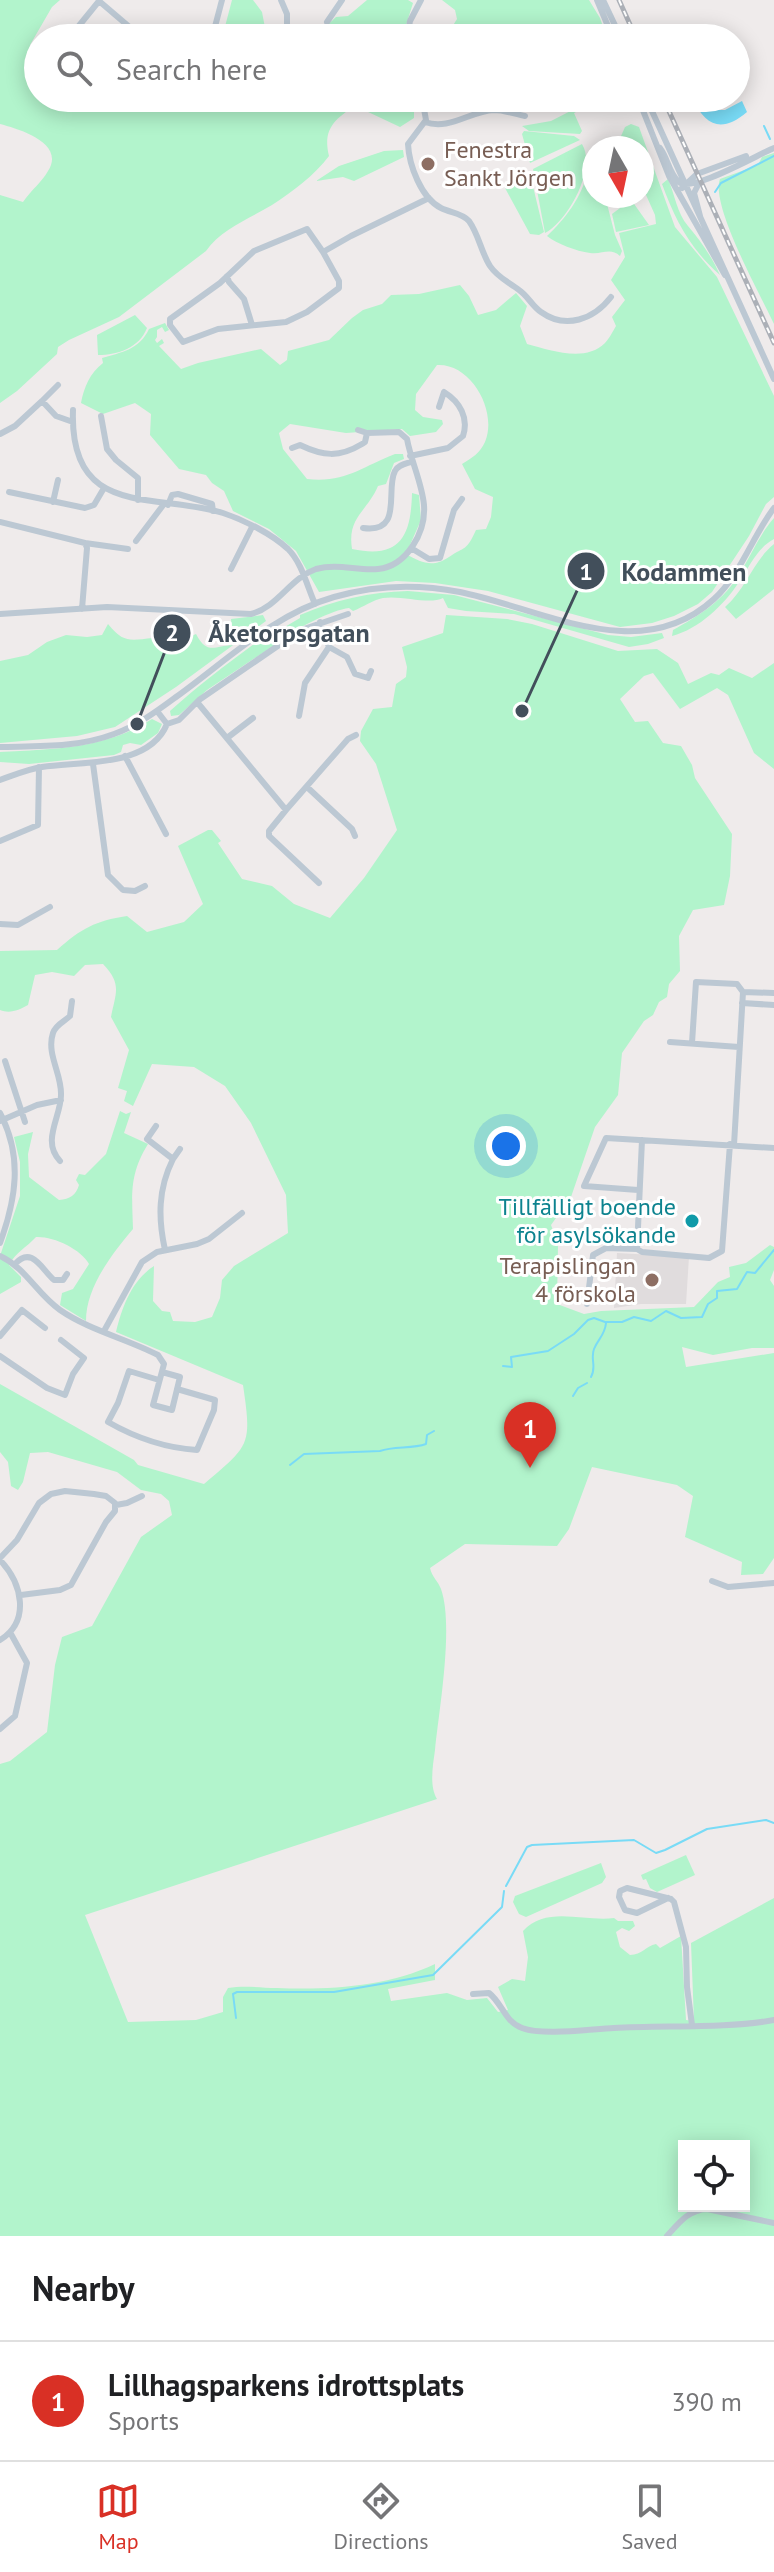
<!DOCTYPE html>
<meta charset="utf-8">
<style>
:root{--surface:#fff;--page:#f2f2f2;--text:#202124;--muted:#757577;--line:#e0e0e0;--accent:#d93025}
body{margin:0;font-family:"PT Sans",sans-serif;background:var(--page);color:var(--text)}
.controls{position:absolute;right:24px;bottom:24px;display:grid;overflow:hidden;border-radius:0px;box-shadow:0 4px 20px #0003}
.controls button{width:72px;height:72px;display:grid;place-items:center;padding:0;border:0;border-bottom:2px solid var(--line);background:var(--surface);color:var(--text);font:40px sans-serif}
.compass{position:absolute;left:582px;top:136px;width:72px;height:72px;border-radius:50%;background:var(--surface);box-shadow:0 4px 20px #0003;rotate:171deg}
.you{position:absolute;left:506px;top:1146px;width:28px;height:28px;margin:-20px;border:6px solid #fff;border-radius:50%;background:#1a73e8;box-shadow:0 0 0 12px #1a73e833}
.badge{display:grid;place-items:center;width:52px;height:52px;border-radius:50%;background:var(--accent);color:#fff;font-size:26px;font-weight:700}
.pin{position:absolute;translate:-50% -66px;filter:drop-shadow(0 2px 4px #0008)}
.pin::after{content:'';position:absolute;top:42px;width:28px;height:24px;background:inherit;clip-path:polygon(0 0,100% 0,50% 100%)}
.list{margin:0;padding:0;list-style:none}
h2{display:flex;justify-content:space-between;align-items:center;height:104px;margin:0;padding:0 32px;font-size:34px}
h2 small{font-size:26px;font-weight:400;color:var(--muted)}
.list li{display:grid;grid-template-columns:52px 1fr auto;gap:24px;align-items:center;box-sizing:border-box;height:120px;padding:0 32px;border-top:2px solid var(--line)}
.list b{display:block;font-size:30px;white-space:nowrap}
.list p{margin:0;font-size:26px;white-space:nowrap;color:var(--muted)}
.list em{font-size:26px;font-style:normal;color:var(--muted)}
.icon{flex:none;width:44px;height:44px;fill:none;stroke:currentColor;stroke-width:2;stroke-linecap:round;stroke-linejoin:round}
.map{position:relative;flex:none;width:774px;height:2236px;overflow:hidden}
.search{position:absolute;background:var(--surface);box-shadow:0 4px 20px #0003;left:24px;right:24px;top:24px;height:88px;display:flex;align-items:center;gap:20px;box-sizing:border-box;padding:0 28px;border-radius:44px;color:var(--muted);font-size:30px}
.sheet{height:224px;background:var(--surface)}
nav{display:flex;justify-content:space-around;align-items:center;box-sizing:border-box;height:112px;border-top:2px solid var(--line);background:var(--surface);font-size:22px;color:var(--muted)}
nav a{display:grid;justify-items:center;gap:4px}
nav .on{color:var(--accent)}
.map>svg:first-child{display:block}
.education{fill:#e0dcdd}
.green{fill:#b2f4cc;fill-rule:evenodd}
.water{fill:#79dbf6}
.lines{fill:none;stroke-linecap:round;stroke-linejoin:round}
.stream{stroke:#79dbf6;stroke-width:2}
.minor{stroke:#bcc8d3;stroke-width:6}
.rail-casing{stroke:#acb0b7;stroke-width:5}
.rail{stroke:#fff;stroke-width:2;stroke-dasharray:6;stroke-linecap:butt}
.education-dot{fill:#8d6e63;stroke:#fff;stroke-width:3}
.culture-dot{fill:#0f9aa8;stroke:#fff;stroke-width:3}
.labels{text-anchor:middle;stroke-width:6;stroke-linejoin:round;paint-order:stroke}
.education-label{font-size:24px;fill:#785e54;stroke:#fff;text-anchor:start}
.culture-label{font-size:24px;fill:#0d838f;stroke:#fff;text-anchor:end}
.leader{fill:none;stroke:#424f5b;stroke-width:3}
.callout-dot{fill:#424f5b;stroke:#fff;stroke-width:3}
.mark-label{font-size:24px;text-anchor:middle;font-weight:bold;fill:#fff}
.callout-label{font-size:26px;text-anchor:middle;font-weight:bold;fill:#424f5b;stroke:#fff;stroke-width:6;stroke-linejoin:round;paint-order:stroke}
</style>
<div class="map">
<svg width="774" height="2236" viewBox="0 0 774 2236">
<rect width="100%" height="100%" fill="#efebeb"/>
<path class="education" d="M617,1253L689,1257L686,1304H641L614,1308Z"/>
<path class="green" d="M0,0H60L52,7L30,45L31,54L38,65V98H414V118L400,127L366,111L358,104C336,118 322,128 329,156C315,175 292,192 272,205C249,219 221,229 206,251L119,317L69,340L58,347L57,354L17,391L0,403V195L23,202C31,190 42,182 48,171C66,143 19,129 0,124Z
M232,0H253L262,12L267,38C293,33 317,37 336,17L348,16L367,0H408L413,3L402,38H222Z
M442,0H589L600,18L607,38H463L458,33L427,38V36L452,27L457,19L455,10Z
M592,100L594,103L574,113L582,131L580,134L529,131L522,126L551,121Z
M631,124L639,127L675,227L717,277L774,396V497L766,504L749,536L712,592L698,604L674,616L652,623L620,627L488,591L435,583L396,581L319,592L296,551L269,529L233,511L224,491L212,483L206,475L179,469L150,435L151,414L135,403L103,414L81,403C84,387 90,373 103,363L102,358C122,352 139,350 149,329L165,323L169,330L165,332L162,327L157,330V337L155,340L157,343L162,339L164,343L159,346L181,369L198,363L261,349L280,365L287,360L288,351L329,340L352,318L363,310L382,304L391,295L419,294L460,285L469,296L478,315L496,310L516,293L527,306L520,326L527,344C550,350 585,363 605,343C609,339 613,331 616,326L612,317L625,300L611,280L625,257L619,233L656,224L655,215L642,186V148H620L618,143L625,127ZM437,365C471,363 498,411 485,442C480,453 472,458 462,464L475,489L493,497L491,517L486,529L476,530C466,552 465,546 449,557C433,568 422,563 406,554L421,520L419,495L412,493C411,538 399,559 352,549C347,517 367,512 378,486L386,484L394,463L404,459L403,454H395C361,467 346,483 307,479L283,449L279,433L290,424L346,433L402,429L410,436L436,432L443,424L442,420L423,417L415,410L416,394Z
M524,131L574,136L580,140L530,163L522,134Z
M582,144C597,168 568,221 545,233L533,169Z
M384,151L403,150L404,157L354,181L343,177L316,181L339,166Z
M774,153V324C761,296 710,205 720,179L758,165L762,157Z
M587,173L594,180V196H605L615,235L622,251L620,256C610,247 602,255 590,253C576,251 557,244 547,236C565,219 582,197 587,173Z
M530,174L544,232L539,235L530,234L505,188L509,181L511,183L520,176L527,178Z
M668,179C675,195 677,213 688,226C700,240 712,257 720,275C691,250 675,220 662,184Z
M612,196H633L632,201L649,225L616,232L612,214L620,208Z
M135,315L147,328C139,348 118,355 98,355L97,335Z
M774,518V539C757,548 750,566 739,582C724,605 699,629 672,636L673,630C698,616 720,603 737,578C750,558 759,535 774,518Z
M774,544V589L736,619L725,607C746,589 753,561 774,544Z
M408,591L454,595L608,635L631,637L662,633L664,638L648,644L629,647L514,614L466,611L448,608L443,598C429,605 402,595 383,598C373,600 363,607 353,611L349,608C332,610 299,627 284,638L278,631L300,618V615C335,600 370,592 408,591Z
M263,615L266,621L176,687L115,727L77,736L0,743V661L28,655L47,642L66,635L87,637L102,635L108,624C124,644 131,640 153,638C175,635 171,646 196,634C207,655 214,646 233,645L231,619Z
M446,615L507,619L532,624L618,651L657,649L678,663L688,684L711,673L719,675L729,668L752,678L774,663V769L754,753L728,695L717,688L680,709L653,673L644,676L620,699L635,722L648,721L663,743L681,746L692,765L695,778L732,834L730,876L724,905L693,910L679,936L680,971L669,984L667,997L659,1002L653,1015L644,1021L622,1053L618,1095L595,1127L571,1197L551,1225L558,1244L557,1304L584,1314L601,1311L694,1307L718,1282L730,1277L729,1267L746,1263L770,1245L774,1247V1270L770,1280L774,1286V1348H752L713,1355L682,1347L686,1367L774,1353V1558L763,1574L741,1575L742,1562L685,1537L693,1496L677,1485L592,1467L569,1529L557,1546L465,1544L430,1568C432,1577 438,1581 441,1589C454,1626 439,1710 435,1750C433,1765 429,1786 437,1799L85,1915L128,2022L196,2020L223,2012V1997L228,1988C245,1985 260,1988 277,1988C329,1990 387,1987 435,1964V1980L388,1989L391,2001L447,1993L467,2000L487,1998L498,2012L508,2010L498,1987L512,1979L525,1981L528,1957L523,1931C546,1905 584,1922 614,1918L618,1921H633L635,1926L629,1931L622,1928L616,1932L620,1947L630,1955C642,1955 646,1946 656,1944L660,1948L681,1936L686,2020L694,2021L691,1943L774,1898V2236H0V1764L10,1761L47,1732L55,1665L62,1637L92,1626L141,1537L172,1515L169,1501L161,1494L141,1490L117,1472L48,1452L30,1453L23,1482L18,1490L11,1486L8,1462L0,1452V1384L134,1460L138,1465L204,1484C250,1445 252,1446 243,1385L116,1332C122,1307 132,1280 154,1266L153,1301L162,1311L170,1312L173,1321L195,1322L212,1317L220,1298L222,1280L234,1266L288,1233L286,1195L251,1123L225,1086L194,1067L152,1064L133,1106L124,1101L127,1091L118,1088L129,1050L111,1017C116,992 122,984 103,964L85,965L74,976L52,972L35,975L28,1005C19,1010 10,1014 0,1010V951L57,950C82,928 95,921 127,916L147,932L184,922L203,904L178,846L208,830H212L221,841L218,843L242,879L272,886L294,904L330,918L364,878L397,830L376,764L360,741L361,731L373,709L392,707L396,684L406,677L407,667L402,647L443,633ZM684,2146H744V2206H684Z
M269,633H276L279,642L207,690L179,715L171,716L170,711C201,683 235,658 269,633Z
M152,719L162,724L158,733L141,745L130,743L123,745L121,752L114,755L29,764L0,762V752C54,749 105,749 152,719Z
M120,1111L126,1114L131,1112L124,1133L148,1144C129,1175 132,1194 133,1229C112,1254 86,1287 86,1321L60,1305L62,1293L73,1289L89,1264C81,1249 53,1236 36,1237C27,1247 15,1253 9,1265L21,1277V1282L0,1294V1256L20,1196V1162L14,1137L33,1132L28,1154L29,1177L59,1200C70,1199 76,1195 79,1185L76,1180L79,1174L85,1175L106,1154Z
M686,1855L695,1875L657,1892L650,1888L646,1879L643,1880L641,1875Z
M601,1863L606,1877L602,1883L526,1917L519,1914L513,1902L515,1896Z"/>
<path class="water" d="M692,98H706L717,110H725L742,101L747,112C722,133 706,127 692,98Z"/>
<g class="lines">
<path class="stream" d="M764,126L770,139
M715,192L721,183L774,156
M503,1366L512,1367L511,1357L548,1351L574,1334L588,1320L594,1318L605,1322H622L634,1317L651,1321L666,1311L681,1318L702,1317L708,1304L717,1298V1291L737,1289L747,1272L755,1273L774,1250
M591,1377C597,1367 590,1359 594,1349C598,1339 605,1335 606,1323
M573,1396L578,1388L587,1383
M290,1465L304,1454L380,1451C394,1446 412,1449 426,1444L427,1435L434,1431
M506,1886L527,1847L532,1845L634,1840L656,1853L665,1850L707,1829L766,1820L774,1823
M236,2018L233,1994L237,1992H334L433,1975L502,1907L504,1891"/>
<path class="minor" d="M281,0L287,14V24
M597,0L613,38
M603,0L621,38
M327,22L342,0
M69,38L99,1L133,30L172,36
M212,38L222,0
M407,38L410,21L421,0
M422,98L426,120L408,144C409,165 421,198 441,208C451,213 462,213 469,221C479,235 481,252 490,266C498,278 509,282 519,290C528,296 532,306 541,312C566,330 594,319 611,297
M583,98H584
M638,98L669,176L725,275
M646,98L774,379
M425,122C449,131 470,111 494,110C504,110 515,114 525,116
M660,148C668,158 669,174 679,182C691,193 757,155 774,148
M698,185L694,193L700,216
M682,188L697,174L746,156
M323,252L339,281V288L307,312L286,322L218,329L183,342L170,325V319L220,283L254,251L307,229L323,252L351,236L429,198
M227,276L229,282L244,299L252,325
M42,401L58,385
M73,410C69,519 154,492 223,513C244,520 272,534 288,549C302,563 307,586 315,604
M101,416L107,449L116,460L138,478V500
M0,434L15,426L42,401L56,416L73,422
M292,448L300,445C323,456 339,458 362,444L365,442L367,433
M410,456L448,448L463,436C469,418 460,402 444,392L439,407
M9,492L85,508L94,505L104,488
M53,502L58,480
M168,505L172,495L178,494L212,504L213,511
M0,522L85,543L87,548L82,609
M363,528C404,534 385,489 395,471C398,465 405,464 411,462
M136,541L164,504
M85,543L128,549
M411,548L429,559L440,558L454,510L462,499
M231,569L252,527
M0,614L107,607L251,614C278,607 290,578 316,569C338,563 357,571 378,569C407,566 426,532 424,505C422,483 411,461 407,439L399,432L367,433L358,430
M320,622L329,647L347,657L355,674L368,678L371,671
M197,702L286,810L348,739L356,735
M157,711L167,724L179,720L199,700L301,630L348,614
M299,716L305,683L329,647
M227,738L253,718
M0,747C38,746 77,748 114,734C137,726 157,711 176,697C226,661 274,614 334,597C375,585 419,584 460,592C543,609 640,667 714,599C741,574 752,537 774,508
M125,756L166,834
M93,764L108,875L123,890L135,891L145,886
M0,780C14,775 28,769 42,767C80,761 149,768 167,724
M307,787L352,829L355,836
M286,810L269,831V836L319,883
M0,841L38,825L39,767
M0,924L18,925L50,907
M742,1003L774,1005
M670,1042L739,1047
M692,1043L696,982L737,984L743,992
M5,1061L25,1122
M0,1113C23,1157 16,1199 0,1243
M0,1121L37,1105L61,1100
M156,1126L147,1139L173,1159C158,1189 158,1218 165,1250
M642,1140L637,1249L642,1252L709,1258L722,1251L730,1144
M734,1145L743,992L774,993
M173,1159L180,1149
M60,1161C41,1141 61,1117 61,1095C62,1074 46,1054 53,1033C56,1024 64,1022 70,1016L72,1001
M638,1190L584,1186L606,1138L774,1148
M0,1256C26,1268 37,1294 60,1310C89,1330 127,1339 158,1355L164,1364L153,1405L172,1410L180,1377L162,1372
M15,1264C32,1245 42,1270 54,1280H63L67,1274
M587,1304L593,1255L606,1248L637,1249
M104,1331L142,1262L157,1252L197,1244L209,1239L242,1213
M0,1336L22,1310L45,1328
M0,1356L47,1388L65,1395L73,1374L84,1358L61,1340
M159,1380L129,1371L118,1403L108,1422C136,1438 165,1448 197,1450L214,1410L215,1400L177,1389
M116,1505L127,1503L142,1496
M0,1558L17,1540L39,1503L51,1494L65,1491L94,1494L106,1496L115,1503V1511L106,1522L71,1585L60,1590L21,1595
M0,1560C22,1583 31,1621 0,1640
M712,1581L728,1587L774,1583
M0,1729L15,1716L27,1663L11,1634
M668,1898L637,1913L625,1910L619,1897L620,1891L627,1888L671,1899L674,1902L686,1947L687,1987L692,2025
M473,1994L489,1993C502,2003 505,2022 522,2028C543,2036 590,2029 614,2028C664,2025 725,2029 774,2020
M667,2236C679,2223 688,2210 707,2209L774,2223"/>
<defs>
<path id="rail" d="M619,0L636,38
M663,98L774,343"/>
</defs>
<use href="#rail" class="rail-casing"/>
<use href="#rail" class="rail"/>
</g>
<g class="education-dot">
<circle cx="428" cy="164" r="8"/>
<circle cx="652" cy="1280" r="8"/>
</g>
<circle class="culture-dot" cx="692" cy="1221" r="8"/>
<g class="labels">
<g class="education-label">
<text x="444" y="158">Fenestra<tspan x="444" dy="28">Sankt Jörgen</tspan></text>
<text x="636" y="1274" text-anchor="end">Terapislingan<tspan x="636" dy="28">4 förskola</tspan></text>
</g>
<g class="culture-label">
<text x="676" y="1215">Tillfälligt boende<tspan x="676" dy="28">för asylsökande</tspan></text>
</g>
</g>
<path class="leader" d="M522 711L586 571M137 724L172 633"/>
<g class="callout-dot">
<circle cx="522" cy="711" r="8"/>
<circle cx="137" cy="724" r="8"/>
<circle cx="586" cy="571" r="20"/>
<circle cx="172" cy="633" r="20"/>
</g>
<g class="mark-label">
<text x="586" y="580">1</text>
<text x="172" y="641">2</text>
</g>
<g class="callout-label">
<text x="684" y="581">Kodammen</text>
<text x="289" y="642">Åketorpsgatan</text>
</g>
</svg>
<div class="controls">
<button><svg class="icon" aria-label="locate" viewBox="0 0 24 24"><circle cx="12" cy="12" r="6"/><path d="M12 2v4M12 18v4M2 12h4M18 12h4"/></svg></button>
</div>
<svg class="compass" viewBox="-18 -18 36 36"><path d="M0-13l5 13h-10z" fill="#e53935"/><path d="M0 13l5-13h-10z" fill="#757577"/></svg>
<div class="you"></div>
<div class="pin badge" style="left:530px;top:1468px">1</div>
<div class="search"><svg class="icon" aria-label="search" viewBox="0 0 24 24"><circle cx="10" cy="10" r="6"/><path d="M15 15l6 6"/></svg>Search here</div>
</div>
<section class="sheet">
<h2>Nearby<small></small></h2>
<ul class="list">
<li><span class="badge">1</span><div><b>Lillhagsparkens idrottsplats</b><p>Sports</p></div><em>390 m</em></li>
</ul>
</section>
<nav>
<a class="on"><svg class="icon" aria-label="map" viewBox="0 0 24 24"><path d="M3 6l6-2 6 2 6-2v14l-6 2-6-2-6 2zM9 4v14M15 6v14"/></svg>Map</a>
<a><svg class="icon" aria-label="directions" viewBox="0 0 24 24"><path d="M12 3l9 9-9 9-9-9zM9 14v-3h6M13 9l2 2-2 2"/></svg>Directions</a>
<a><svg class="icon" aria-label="saved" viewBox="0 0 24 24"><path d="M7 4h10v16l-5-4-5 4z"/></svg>Saved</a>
</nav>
